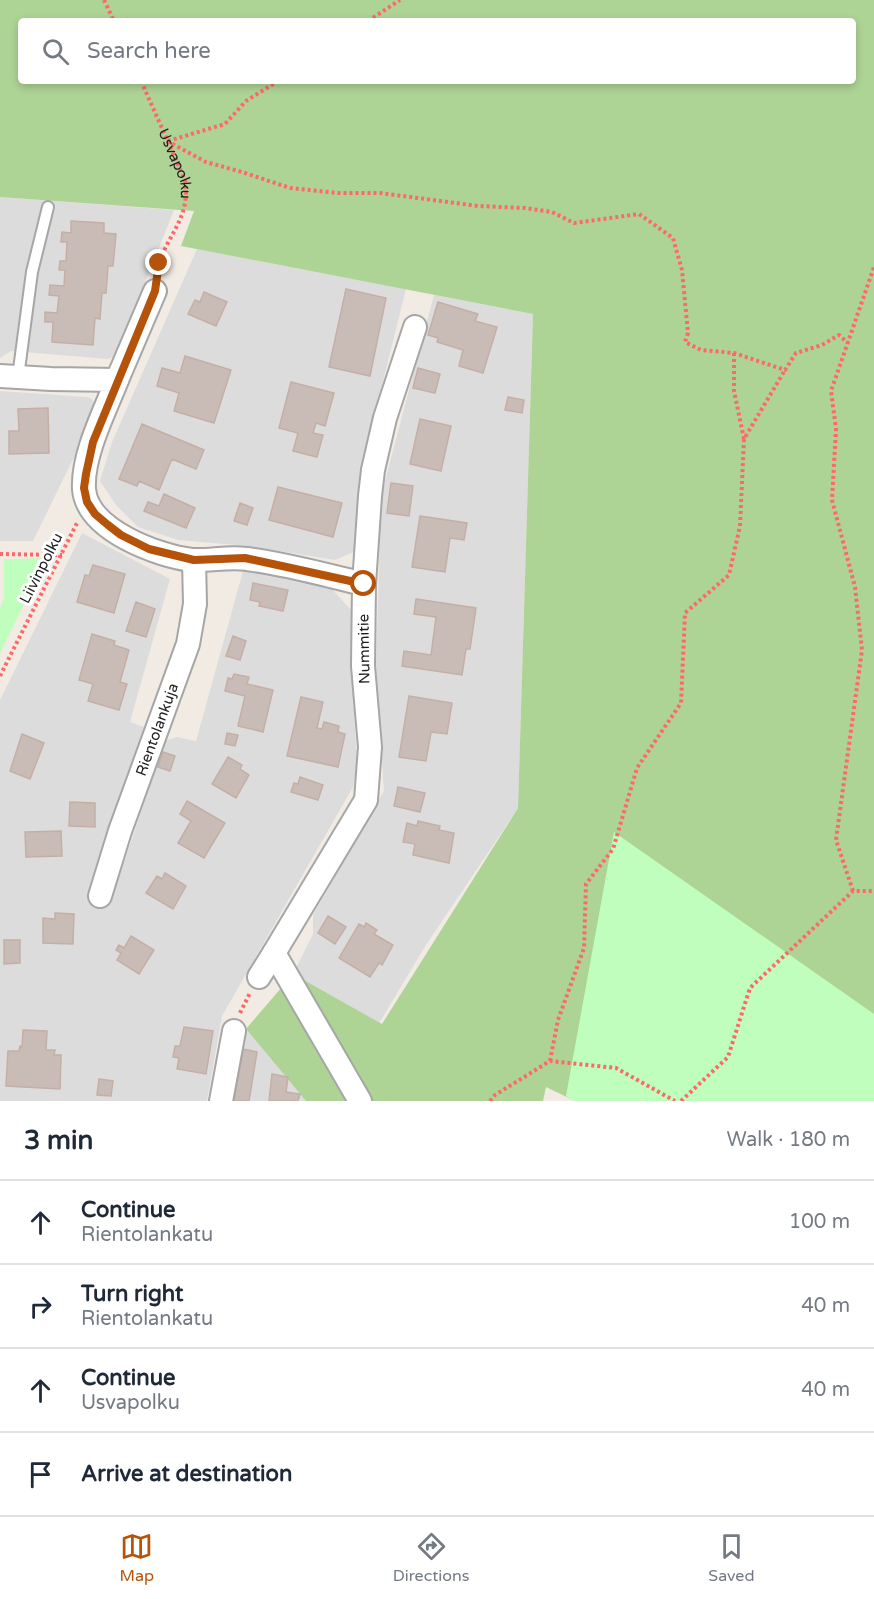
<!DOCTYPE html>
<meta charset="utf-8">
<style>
:root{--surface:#fff;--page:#f6f6f7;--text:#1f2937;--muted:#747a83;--line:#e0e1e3;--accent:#b45309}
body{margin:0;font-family:"Varela Round",sans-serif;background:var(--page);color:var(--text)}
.stop{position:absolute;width:18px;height:18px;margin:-14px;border:4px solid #b45309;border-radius:50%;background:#fff}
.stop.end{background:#b45309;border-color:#fff;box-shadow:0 2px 6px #0008}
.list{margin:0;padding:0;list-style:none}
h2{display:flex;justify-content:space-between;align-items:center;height:78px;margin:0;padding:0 24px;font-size:26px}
h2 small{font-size:20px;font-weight:400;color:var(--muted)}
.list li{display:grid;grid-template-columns:39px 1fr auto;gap:18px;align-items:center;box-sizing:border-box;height:84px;padding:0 24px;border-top:2px solid var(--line)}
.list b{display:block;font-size:22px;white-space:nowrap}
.list p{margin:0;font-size:20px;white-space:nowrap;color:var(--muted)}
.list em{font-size:20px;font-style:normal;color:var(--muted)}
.icon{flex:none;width:33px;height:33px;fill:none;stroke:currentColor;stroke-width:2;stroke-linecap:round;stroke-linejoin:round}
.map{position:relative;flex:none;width:874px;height:1101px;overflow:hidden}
.search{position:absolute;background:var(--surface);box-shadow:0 3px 9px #0003;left:18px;right:18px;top:18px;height:66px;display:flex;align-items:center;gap:15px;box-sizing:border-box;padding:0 21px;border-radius:6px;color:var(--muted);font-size:22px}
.sheet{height:414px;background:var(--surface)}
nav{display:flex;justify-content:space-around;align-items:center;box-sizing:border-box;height:84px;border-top:2px solid var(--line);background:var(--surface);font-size:16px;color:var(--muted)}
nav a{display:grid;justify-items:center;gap:3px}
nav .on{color:var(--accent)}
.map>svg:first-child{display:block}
.residential{fill:#dddcdc}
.forest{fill:#aed495;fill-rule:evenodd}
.park{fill:#bffebd}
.building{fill:#c9bcb7;stroke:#c4afa5;stroke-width:1.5}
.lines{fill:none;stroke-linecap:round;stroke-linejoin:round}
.service-casing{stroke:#a6a6a6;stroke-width:14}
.minor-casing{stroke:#a6a6a6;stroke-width:26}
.path{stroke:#ff6768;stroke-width:4;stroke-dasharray:3 3;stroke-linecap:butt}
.service{stroke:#fff;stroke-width:10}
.minor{stroke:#fff;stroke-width:22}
.route{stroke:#b45309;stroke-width:8}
.labels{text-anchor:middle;stroke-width:6;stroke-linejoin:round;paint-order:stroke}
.street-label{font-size:15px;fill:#1f1f1f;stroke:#fff}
</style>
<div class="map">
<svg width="874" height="1101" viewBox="0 0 874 1101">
<rect width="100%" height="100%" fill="#f1ebe4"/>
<path class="residential" d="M0,197L174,210L117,353L113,357L108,359L11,351L0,358Z
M197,249L406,289L359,478L354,552L335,560L247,546L178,540L138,527L116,505L100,481L112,442Z
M434,295L533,314L518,808L426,945L378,1025L293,974L313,934V915L384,791L376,673L381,496Z
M0,391L87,397L91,398L95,405L76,453L33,541H0Z
M82,533L170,579L130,722L147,728L90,888L100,910L112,898L165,741L177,737L196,741L243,571L332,589L351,610L353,695L357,762L353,787L222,1016L207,1101H0V700Z
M246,1029L306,1101H233Z"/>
<path class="forest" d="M0,0H874V1101H575L546,1087L543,1101H306L246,1029L293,974L382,1024L518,808L533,314L181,246L194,211L0,197ZM21,21H853V81H21Z"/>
<path class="park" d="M47,558L0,653V608L4,599V559Z
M614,832L874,1014V1101H574L566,1096Z"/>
<path class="building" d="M71,221L104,223V233L116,234L113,266H108L106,293H102L100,319L95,318L93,345L52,342L53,322H45V312L57,313L59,296L49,295L50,285L64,286L65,270H59L60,261H66L67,242H61L62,232L71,233Z
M346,289L386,298L370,376L329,367Z
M204,292L227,302L216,326L188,314L195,300L200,302Z
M438,302L478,314L475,321L497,327L483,373L459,366L463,350L437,342L438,338L428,335Z
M185,356L231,370L214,423L174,411L179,393L157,386L162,368L180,373Z
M418,368L440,374L435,393L413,388Z
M291,382L334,393L325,426L316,423L313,433L323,435L317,457L293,451L298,433L279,428Z
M508,397L524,400L522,413L505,410Z
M48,408L49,453L9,454V431H19L18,409Z
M420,419L451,426L441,471L410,464Z
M142,424L204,450L196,469L172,459L159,490L139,481L137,486L119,479Z
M391,483L413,486L409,516L387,513Z
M278,487L342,503L333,537L269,520Z
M164,494L195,508L186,528L144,511L148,502L159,506Z
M240,503L253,508L247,525L234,521Z
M420,516L467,523L464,540L450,538L445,572L412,567Z
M93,565L125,574L114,613L77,602L85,575L89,576Z
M253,583L288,590L283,611L259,606L260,602L250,600Z
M416,599L476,608L470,649H466L462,675L402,666L404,651L431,655L436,617L414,614Z
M136,602L155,609L146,637L126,631Z
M92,634L115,641L114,645L129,650L120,682L127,684L119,710L88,701L93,684L79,680Z
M233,636L246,641L240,660L226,656Z
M234,674L249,677L247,684L273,690L263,732L238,726L245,696L225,691L228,678L232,679Z
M409,696L452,703L447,734L431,732L426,761L399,757Z
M301,697L323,702L317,728L322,729L324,722L339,726L338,732L345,734L338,767L287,756Z
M227,733L238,735L235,746L225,744Z
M22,734L44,743L30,779L10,771Z
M163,752L175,756L170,771L158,767Z
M228,757L242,765L240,769L249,775L236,798L212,784Z
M300,777L323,785L318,800L291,792L294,783L298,784Z
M398,787L425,793L420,812L394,806Z
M187,801L225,823L204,858L178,843L191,821L180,814Z
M70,802L95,803V827L69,826Z
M418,821L440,826L439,830L454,833L449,863L413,855L415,844L403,842L407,823L417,826Z
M61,831L62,856L26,857L25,832Z
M165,873L186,886L173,909L146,893L157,876L162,879Z
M55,913L74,914L73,944L43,943V918L55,919Z
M328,916L346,927L335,944L318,933Z
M366,923L377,930L374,934L393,945L382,965L379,963L370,977L339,958L359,924L364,927Z
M131,936L154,950L139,974L117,960L121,953L116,950L119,945L124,948Z
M4,940H20V963L4,964Z
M184,1027L213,1031L206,1074L177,1069L179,1058L173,1057L175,1046H180Z
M23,1030L47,1031L46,1050H55L54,1055H61L60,1089L6,1086L8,1051H19L20,1046L22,1047Z
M243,1049L257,1052L249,1101H234Z
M272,1074L288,1077L286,1092L300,1094L298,1101H269Z
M99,1079L113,1081L111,1096L97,1095Z"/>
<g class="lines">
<defs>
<path id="service" d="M18,377L32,272L48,207"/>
<g id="minor">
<path d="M0,376L51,379L117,380C105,411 82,455 84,489C87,530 158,556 192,560C210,561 229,556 247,559C286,564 325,575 364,584"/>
<path d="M117,380L155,291"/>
<path id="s2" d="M100,896L120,831L188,644L195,604L194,560"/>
<path d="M259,977L274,953"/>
<path d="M221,1101L234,1031"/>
<path d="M360,1101L274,953L366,800L370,747L363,666L364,584L370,496L373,470L385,418L415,327"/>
</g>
</defs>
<use href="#service" class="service-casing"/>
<use href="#minor" class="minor-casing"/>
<g class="path">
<path d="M104,0L114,21"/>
<path d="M368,21L400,0"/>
<path id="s1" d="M141,81L185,180C191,221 165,235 157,271"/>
<path d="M167,141L206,162L242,172L290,188L338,193H380L478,206L525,208L552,212L574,223L639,214L673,238L682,270L688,333L685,342L701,350L734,353L785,370L796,353L822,345L839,335L848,343"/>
<path d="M168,141L225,124L246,101L278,81"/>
<path d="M734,353V391L744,439"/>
<path d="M0,554L62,555"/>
<path d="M0,676L78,521"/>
<path d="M853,891L836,840L862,650L855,587L832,500L836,429L831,391L874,267"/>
<path d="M240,1013L250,993"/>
<path d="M550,1061L558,1020L584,948L586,884L613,849L637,768L681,703L685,613L729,575L740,526L744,439L785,370"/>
<path d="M490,1101L495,1095L550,1061L616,1068L675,1101"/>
<path d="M681,1101L728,1057L750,988L853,891H874"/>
</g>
<use href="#service" class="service"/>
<use href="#minor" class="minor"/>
</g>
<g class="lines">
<path class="route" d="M159,263L155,291L93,442L86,474L84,488L87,502L95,514L108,525L121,535L149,549L194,560L245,558L364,584"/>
</g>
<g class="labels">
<g class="street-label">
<text dy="5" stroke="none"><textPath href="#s1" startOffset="90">Usvapolku</textPath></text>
<text transform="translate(41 568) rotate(-63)" y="5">Liivinpolku</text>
<text transform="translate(364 649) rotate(-91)" y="5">Nummitie</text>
<text dy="5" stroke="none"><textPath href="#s2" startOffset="176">Rientolankuja</textPath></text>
</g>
</g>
</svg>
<div class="stop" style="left:364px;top:584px"></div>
<div class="stop end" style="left:159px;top:263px"></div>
<div class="search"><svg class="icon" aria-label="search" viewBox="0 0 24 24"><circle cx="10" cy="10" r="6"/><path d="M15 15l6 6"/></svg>Search here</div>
</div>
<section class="sheet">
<h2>3 min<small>Walk · 180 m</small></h2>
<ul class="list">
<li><svg class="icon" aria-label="ahead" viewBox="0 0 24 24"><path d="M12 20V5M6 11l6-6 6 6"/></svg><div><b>Continue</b><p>Rientolankatu</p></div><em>100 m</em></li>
<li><svg class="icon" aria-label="right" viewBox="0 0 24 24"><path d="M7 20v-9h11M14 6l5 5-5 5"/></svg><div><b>Turn right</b><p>Rientolankatu</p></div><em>40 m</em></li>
<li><svg class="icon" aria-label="ahead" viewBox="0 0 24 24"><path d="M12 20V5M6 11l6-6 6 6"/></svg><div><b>Continue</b><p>Usvapolku</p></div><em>40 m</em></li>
<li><svg class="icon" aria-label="arrive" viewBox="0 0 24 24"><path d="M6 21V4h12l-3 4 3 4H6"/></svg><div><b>Arrive at destination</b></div></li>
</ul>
</section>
<nav>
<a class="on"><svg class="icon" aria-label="map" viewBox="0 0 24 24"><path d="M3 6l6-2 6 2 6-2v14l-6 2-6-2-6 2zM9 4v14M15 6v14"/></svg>Map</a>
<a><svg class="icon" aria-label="directions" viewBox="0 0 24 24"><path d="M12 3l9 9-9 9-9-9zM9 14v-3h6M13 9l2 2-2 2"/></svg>Directions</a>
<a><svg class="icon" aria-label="saved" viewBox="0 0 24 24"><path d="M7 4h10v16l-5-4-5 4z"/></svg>Saved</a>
</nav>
